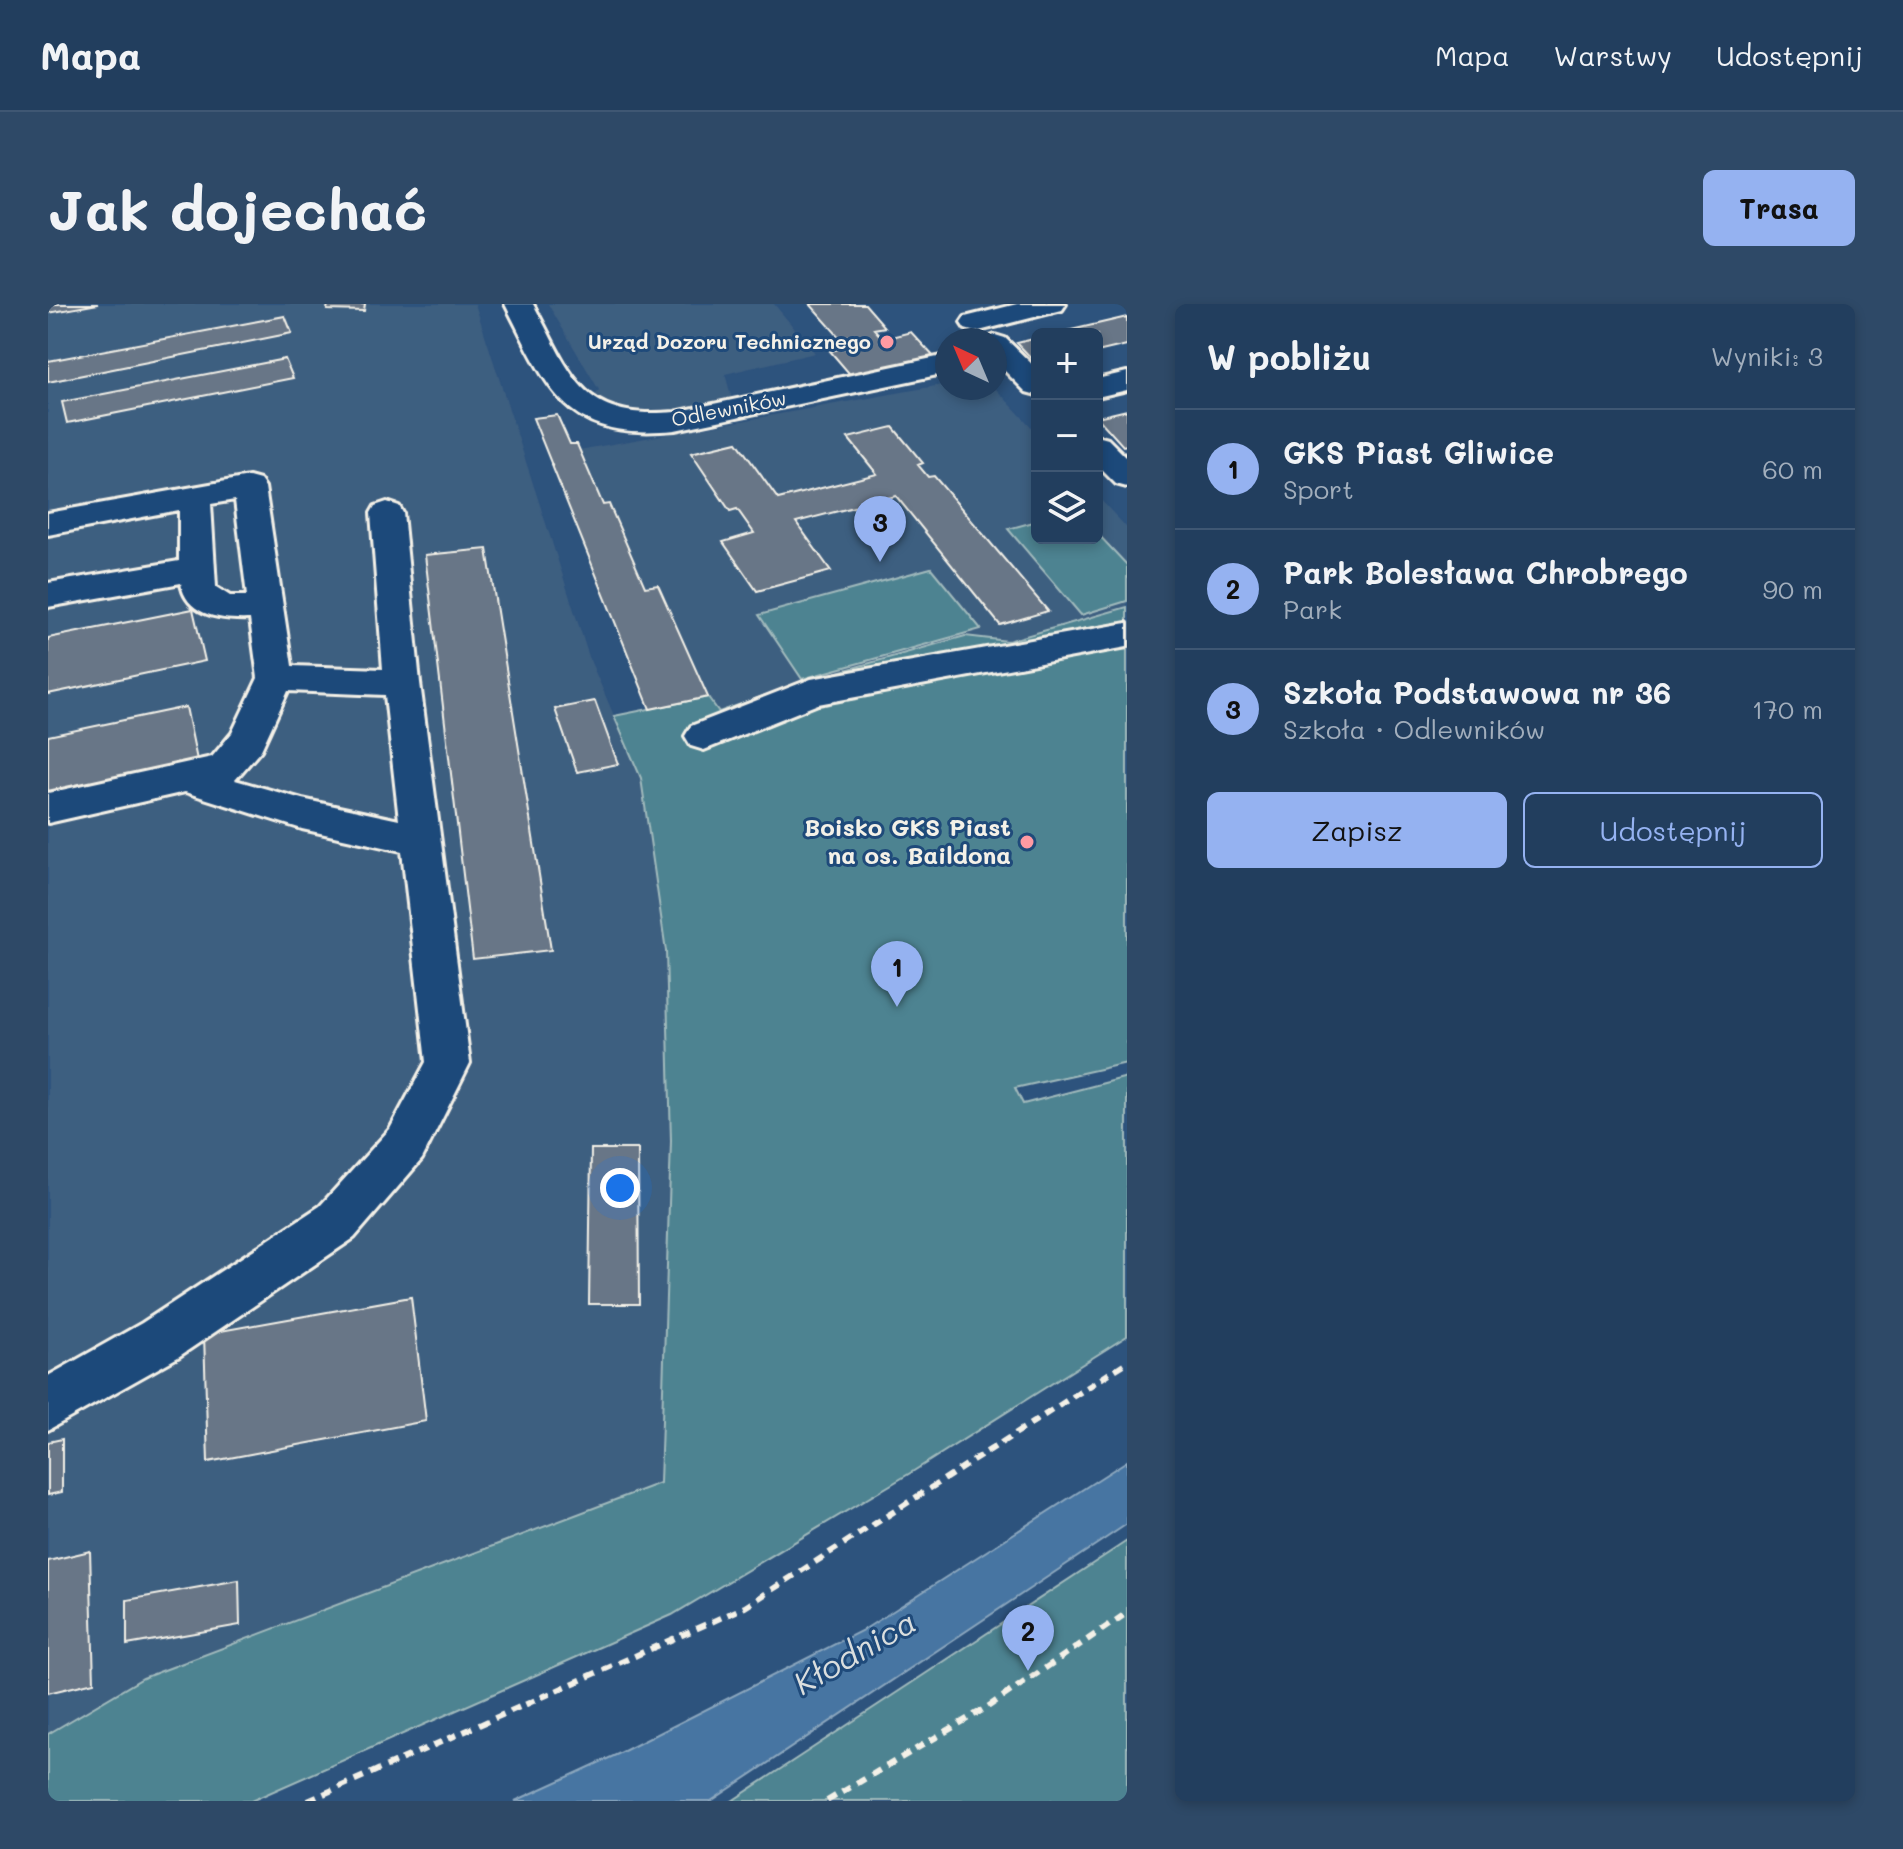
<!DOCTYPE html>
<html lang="pl">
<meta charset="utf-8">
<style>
:root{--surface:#223e5e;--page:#2e4967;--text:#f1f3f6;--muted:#a2aebc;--line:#3f5773;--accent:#95b2f1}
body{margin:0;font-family:Mali,sans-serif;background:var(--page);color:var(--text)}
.controls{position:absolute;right:24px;top:24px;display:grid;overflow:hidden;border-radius:12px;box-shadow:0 4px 12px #0003}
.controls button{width:72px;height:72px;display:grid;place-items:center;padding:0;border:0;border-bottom:2px solid var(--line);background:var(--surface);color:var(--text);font:40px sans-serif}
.compass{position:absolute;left:887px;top:24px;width:72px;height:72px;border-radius:50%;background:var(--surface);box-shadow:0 4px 12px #0003;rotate:316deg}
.you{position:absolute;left:572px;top:884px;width:28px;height:28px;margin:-20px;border:6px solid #fff;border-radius:50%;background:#1a73e8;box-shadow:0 0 0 12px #1a73e833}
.badge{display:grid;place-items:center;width:52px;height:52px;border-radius:50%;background:var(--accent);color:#111;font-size:26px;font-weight:700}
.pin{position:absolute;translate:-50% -66px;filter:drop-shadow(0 2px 4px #0008)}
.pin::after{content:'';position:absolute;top:42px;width:28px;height:24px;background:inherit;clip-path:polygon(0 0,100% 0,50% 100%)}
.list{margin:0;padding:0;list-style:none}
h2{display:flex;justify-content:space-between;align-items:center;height:104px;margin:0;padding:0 32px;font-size:34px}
h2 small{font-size:26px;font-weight:400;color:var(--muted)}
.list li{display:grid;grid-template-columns:52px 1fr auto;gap:24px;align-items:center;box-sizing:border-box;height:120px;padding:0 32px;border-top:2px solid var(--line)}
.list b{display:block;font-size:30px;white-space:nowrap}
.list p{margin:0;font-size:26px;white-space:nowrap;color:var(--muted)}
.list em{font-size:26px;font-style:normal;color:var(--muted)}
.actions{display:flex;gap:16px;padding:24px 32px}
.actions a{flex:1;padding:18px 0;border:2px solid var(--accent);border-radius:12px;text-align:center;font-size:28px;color:var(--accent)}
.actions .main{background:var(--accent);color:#111}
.icon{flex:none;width:44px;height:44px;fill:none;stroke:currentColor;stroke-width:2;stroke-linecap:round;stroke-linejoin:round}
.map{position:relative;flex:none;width:1079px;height:1497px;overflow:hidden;border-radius:12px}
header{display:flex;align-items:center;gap:48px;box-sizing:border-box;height:112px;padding:0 40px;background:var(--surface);border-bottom:2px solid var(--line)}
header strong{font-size:38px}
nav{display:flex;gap:44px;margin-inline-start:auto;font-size:28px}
.intro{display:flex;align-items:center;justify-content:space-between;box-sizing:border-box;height:192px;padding:0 48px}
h1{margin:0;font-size:56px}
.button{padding:20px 36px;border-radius:12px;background:var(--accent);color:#111;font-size:28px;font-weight:700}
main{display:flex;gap:48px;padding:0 48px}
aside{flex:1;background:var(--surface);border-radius:12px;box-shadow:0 4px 12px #0003}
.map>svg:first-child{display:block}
.built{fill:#3e5e80}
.green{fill:#4e8391;stroke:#a1babc;stroke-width:2}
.water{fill:#4675a2;stroke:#8ca7be;stroke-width:2}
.building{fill:#677687;stroke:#f4f1e8;stroke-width:2}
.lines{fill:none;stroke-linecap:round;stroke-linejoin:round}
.minor-casing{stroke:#f4f1e8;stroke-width:6}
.path{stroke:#f4f1e8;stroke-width:6;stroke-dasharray:10 7;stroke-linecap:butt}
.minor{fill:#1f4a7a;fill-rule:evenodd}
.poi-dot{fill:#ff9aa2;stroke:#1f4a7a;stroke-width:3}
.labels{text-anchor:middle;stroke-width:6;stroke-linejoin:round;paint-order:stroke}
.far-poi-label{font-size:20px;font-weight:bold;fill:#f4f1e8;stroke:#1f4a7a;text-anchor:end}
.far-street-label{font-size:20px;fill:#f4f1e8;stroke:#1f4a7a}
.poi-label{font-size:24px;font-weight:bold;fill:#f4f1e8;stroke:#1f4a7a;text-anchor:end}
.near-water-label{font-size:32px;font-style:italic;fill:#dadede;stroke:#1f4a7a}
</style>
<header>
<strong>Mapa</strong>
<nav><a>Mapa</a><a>Warstwy</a><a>Udostępnij</a></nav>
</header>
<div class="intro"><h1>Jak dojechać</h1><a class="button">Trasa</a></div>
<main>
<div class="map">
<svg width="1079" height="1497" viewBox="0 0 1079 1497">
<rect width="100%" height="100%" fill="#2d537d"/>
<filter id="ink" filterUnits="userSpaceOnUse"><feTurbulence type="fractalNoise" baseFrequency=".0125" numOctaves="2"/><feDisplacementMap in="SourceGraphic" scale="16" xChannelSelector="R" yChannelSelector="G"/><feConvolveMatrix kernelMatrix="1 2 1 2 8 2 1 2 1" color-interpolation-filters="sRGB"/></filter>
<g filter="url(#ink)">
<path class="built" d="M0,0H427L542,356L593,474L618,647L623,837L612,1180L95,1374L0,1430Z
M500,0H726L767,49L677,70L684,95L611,108H584L546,93L551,86Z
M899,80V84H947L989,129V234H1049V192L1079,224V303L960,337L917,332L752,379L671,408L660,393L610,282L597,283L561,200L555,201L531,146Z"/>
<path class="green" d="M989,217V234H1049V229L1079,261V297L1033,311L960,225Z
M883,264L933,325L754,375L711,311Z
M1079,303V759L967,784L975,800L1079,773V1032L864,1168L624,1311L203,1497H0V1430L95,1374L612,1179L623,837L618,647L593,474L566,412L660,393L671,408L752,379L917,332L960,337Z
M1079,1237V1497H684Z"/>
<path class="water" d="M1079,1157V1220L663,1497H467L570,1450L817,1325Z"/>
<path class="building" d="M0,0H50L0,9Z
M280,0H317L316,7L279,6Z
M762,0H817L837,23L826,25L835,35L863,28L887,54L805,74L782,47L808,41L800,32L792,34Z
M237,12L244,29L0,78V57Z
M1079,13V41L1049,48V30H1006Z
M989,34V60L969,39Z
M237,55L245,74L19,119L14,98Z
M1079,106V141L1075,142L1049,113Z
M509,111L522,140H529L555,201L561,200L597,283L610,281L660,393L602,405L485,114Z
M845,123L875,159L870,161L880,173L886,172L1000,307L952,321L848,192L748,218L783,267L709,287L675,238L706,229L689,205L682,207L643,149L689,138L730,195L829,170L800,134Z
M439,245L503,646L425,655L377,251Z
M145,305L157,357L0,390V334Z
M547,397L570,460L529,468L507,405Z
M138,403L150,461L0,493V432Z
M543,845H590L591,1000H541Z
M363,993L378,1117L160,1158L156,1030Z
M14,1135V1188L0,1191V1138Z
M42,1247L46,1378L0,1389V1257Z
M191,1276L192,1321L79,1341V1296Z"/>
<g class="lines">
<defs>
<path id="minor" d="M457,0H485C524,71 532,117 627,108L899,51V69L627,126C514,137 501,85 457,0Z
M969,0H1018L1014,6L927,28L917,25L913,19L917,13Z
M947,31L957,34L989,65V91L978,88L947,57V36H935Z
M1079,68V86L1049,93V75Z
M1049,132L1060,135L1079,154V183L1068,180L1049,161Z
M201,173L212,176L217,183L244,362L335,365L323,209L327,202L339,198L351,202L355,209L372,379L422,759L374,855L306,934L130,1053L0,1126V1072L94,1019L272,902L342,825L378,758L354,547L254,525L137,488L0,519V489L164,453L184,429L210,374L202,315C174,316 138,312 133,279L0,303V279L131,257V206L0,231V209ZM187,196L199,292H182L168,283L163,200ZM240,387L337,391L351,516L254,495L187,476L213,446Z
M1079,319V343L770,400L656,446L643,442L637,432L643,422L763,375Z"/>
</defs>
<use href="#minor" class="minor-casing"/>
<path class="path" d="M260,1497L697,1303L1079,1058
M779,1497L938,1404L1079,1309"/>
<use href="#minor" class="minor"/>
</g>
</g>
<g class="poi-dot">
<circle cx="839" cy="38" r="8"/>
<circle cx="979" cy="538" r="8"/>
</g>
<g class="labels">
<g class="far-poi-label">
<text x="823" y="45">Urząd Dozoru Technicznego</text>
</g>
<g class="far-street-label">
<text transform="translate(681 105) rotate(-11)" y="7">Odlewników</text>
</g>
<g class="poi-label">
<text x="963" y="532">Boisko GKS Piast<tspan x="963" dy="28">na os. Baildona</tspan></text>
</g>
<g class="near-water-label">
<text transform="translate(807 1349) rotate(-30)" y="11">Kłodnica</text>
</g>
</g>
</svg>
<div class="controls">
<button>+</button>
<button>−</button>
<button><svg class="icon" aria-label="layers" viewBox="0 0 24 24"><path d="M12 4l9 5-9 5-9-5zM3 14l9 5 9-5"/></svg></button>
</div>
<svg class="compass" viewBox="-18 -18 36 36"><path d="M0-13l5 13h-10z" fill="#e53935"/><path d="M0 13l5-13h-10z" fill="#a2aebc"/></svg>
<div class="you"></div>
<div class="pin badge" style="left:849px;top:703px">1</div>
<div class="pin badge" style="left:980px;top:1367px">2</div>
<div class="pin badge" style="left:832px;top:258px">3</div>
</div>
<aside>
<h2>W pobliżu<small>Wyniki: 3</small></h2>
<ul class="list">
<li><span class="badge">1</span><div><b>GKS Piast Gliwice</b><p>Sport</p></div><em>60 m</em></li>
<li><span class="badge">2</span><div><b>Park Bolesława Chrobrego</b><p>Park</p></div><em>90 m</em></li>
<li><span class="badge">3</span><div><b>Szkoła Podstawowa nr 36</b><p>Szkoła · Odlewników</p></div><em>170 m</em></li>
</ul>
<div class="actions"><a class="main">Zapisz</a><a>Udostępnij</a></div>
</aside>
</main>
